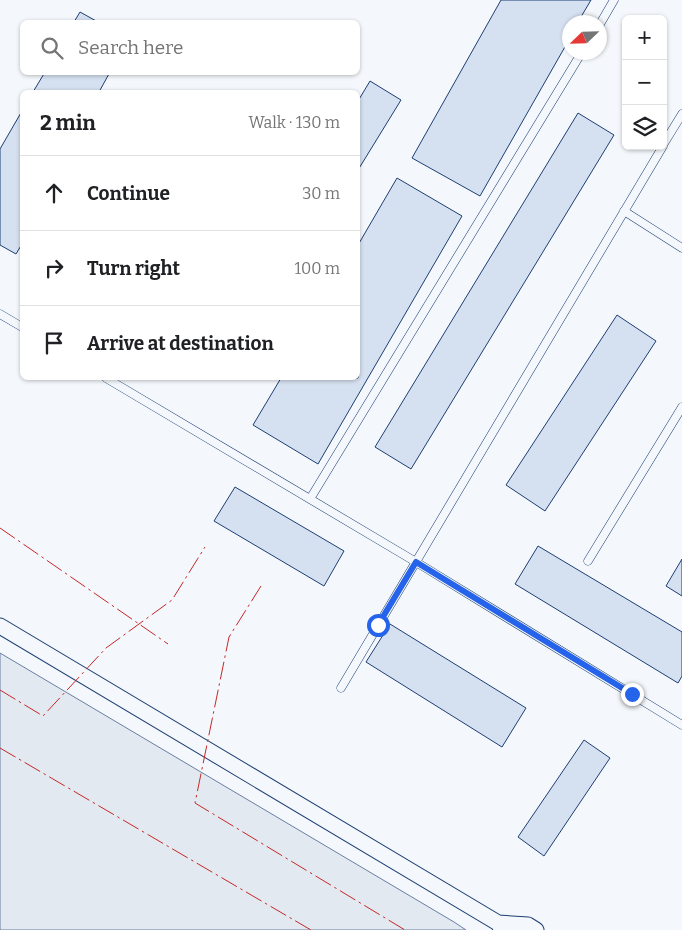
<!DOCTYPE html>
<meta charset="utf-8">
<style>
:root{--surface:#fff;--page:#f2f2f2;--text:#202124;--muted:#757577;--line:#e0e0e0}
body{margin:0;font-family:Bitter,serif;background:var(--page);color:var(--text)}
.controls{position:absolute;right:15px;top:15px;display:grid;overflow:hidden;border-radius:8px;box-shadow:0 1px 4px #0004}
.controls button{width:45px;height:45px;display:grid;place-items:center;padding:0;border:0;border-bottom:1px solid var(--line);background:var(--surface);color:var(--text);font:25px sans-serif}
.compass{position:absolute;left:562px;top:15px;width:45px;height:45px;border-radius:50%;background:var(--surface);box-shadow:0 1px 4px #0004;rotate:247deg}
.stop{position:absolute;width:15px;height:15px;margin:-11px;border:4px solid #2563eb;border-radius:50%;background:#fff}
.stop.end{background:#2563eb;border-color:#fff;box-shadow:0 1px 5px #0008}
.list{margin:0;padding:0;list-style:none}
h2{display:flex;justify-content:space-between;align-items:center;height:65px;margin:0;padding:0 20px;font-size:21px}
h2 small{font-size:16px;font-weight:400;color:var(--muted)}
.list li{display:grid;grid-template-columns:32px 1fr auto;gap:15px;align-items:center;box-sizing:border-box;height:75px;padding:0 20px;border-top:1px solid var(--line)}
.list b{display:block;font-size:19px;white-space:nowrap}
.list em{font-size:16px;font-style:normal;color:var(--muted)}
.icon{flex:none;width:28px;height:28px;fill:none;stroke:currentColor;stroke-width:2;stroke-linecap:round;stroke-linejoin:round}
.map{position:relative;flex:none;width:682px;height:930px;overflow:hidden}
.search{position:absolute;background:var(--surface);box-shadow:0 1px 4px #0004;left:20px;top:20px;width:340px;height:55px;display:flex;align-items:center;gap:12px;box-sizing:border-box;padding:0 18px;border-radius:8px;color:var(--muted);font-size:19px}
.panel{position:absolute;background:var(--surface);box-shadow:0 1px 4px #0004;left:20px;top:90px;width:340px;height:290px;border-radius:8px}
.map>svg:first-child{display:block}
.grass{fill:#e3e9f0;stroke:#687fa3}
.building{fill:#d5e0f0;stroke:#1d3f73}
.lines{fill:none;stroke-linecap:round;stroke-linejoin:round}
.lane-casing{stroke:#1d3f73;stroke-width:9}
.street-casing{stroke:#1d3f73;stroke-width:17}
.lane{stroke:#f4f7fb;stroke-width:8}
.street{stroke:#f4f7fb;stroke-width:15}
.power{stroke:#c62828;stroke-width:1;stroke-dasharray:18 4 2.5 4;stroke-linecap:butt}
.route{stroke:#2563eb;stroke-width:6}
</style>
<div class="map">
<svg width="682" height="930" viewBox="0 0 682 930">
<rect width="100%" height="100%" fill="#f4f7fb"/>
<path class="grass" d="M0,653L454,922L466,930H0Z"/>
<path class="building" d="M501,0H591L578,22H570V38L480,196L412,158Z
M80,12L98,22H74Z
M45,72H110L99,92H33Z
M370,81L401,100L358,170V101Z
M22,111V244L16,254L0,245V149Z
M578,113L614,135L411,469L375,447Z
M397,178L462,216L318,464L253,425L281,378H358V245Z
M617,315L656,341L545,511L506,485Z
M235,487L344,551L324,586L214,521Z
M538,546L682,632V676L678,683L515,584Z
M682,559V596L666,586Z
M390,624L526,708L502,747L366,662Z
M584,740L610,758L544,856L518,837Z"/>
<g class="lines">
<defs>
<path id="lane" d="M600,24L614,0
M663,145L682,114
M624,211L682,248
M0,314L22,327
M106,378L416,562L682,725
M310,499L582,52
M588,561L682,407
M341,688L663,146"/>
<path id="street" d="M0,626L498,923L502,930
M498,923L528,925L536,930"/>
</defs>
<use href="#lane" class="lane-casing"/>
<use href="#street" class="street-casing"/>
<use href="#lane" class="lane"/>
<use href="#street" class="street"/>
<path class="power" d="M0,528L168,644
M261,586L229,637L195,803L405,930
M0,690L43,716L106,648L172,600L205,547
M0,748L311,930"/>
</g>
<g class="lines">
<path class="route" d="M378,625L416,562L632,694"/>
</g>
</svg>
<div class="controls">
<button>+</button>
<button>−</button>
<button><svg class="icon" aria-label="layers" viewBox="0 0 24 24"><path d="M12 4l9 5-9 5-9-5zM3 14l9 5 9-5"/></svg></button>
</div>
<svg class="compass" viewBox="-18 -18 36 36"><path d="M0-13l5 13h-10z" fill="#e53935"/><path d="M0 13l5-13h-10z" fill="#757577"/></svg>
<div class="stop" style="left:378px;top:625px"></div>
<div class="stop end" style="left:632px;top:694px"></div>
<div class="search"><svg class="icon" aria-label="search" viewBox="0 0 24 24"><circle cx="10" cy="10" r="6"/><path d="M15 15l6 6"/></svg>Search here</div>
<section class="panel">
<h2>2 min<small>Walk · 130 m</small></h2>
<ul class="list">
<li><svg class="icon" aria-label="ahead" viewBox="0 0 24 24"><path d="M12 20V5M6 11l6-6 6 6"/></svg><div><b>Continue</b></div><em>30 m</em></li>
<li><svg class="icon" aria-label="right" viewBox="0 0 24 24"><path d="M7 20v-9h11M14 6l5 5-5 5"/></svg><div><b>Turn right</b></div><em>100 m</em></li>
<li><svg class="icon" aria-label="arrive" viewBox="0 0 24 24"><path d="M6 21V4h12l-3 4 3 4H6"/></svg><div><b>Arrive at destination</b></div></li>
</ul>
</section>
</div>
